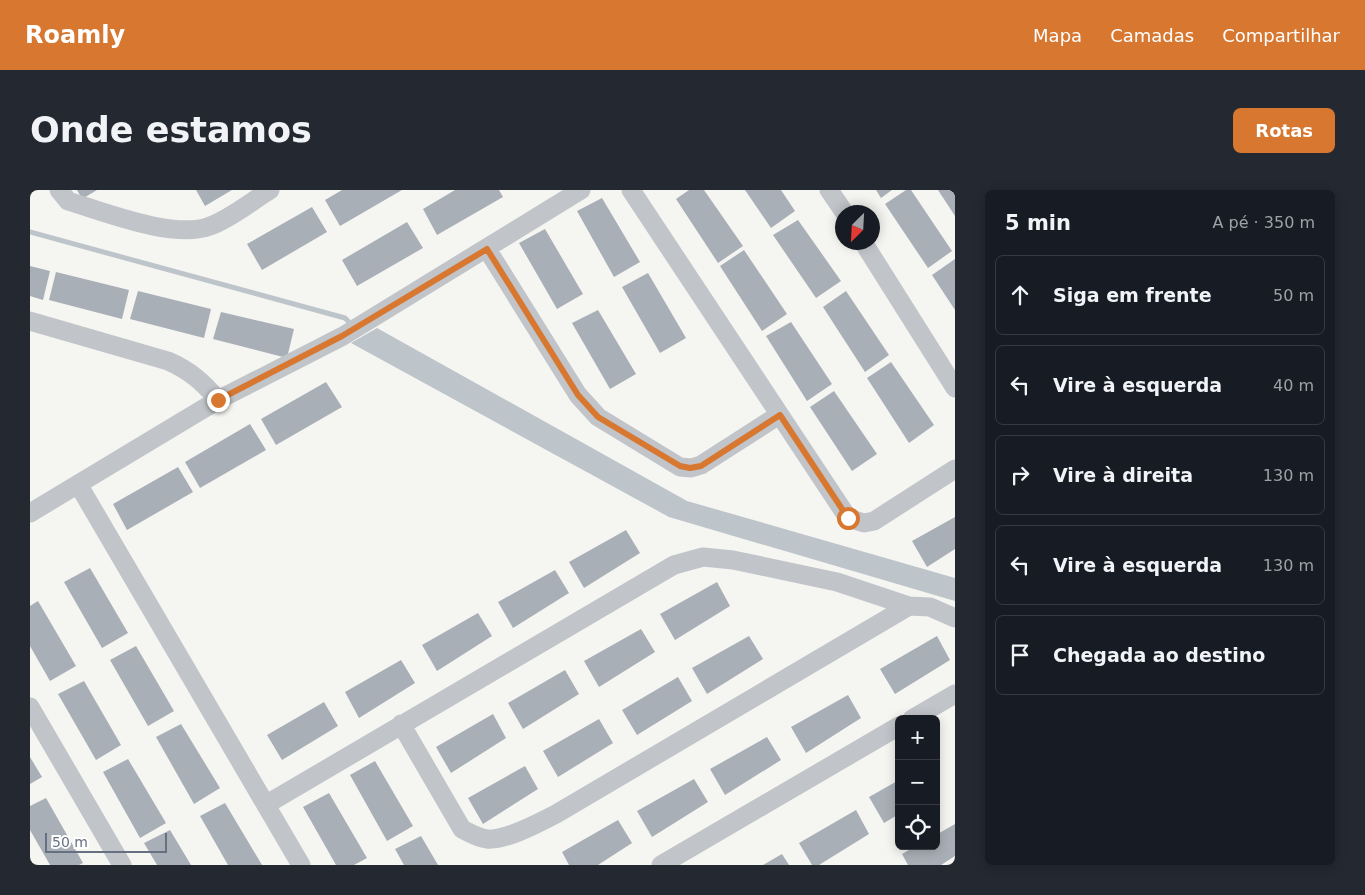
<!DOCTYPE html>
<html lang="pt">
<meta charset="utf-8">
<style>
:root{--surface:#171b24;--page:#242831;--text:#f1f3f6;--muted:#9ea1a6;--line:#363941;--accent:#d77730}
body{margin:0;font-family:"DejaVu Sans",sans-serif;background:var(--page);color:var(--text)}
.controls{position:absolute;right:15px;bottom:15px;display:grid;overflow:hidden;border-radius:8px;box-shadow:0 2px 12px #0003}
.controls button{width:45px;height:45px;display:grid;place-items:center;padding:0;border:0;border-bottom:1px solid var(--line);background:var(--surface);color:var(--text);font:25px sans-serif}
.compass{position:absolute;left:805px;top:15px;width:45px;height:45px;border-radius:50%;background:var(--surface);box-shadow:0 2px 12px #0003;rotate:204deg}
.scale{position:absolute;left:15px;bottom:12px;width:122px;box-sizing:border-box;padding-left:5px;border:2px solid #667081;border-top:0;font-size:14px;line-height:18px;white-space:nowrap;color:#667081;-webkit-text-stroke:4px #fff;paint-order:stroke}
.stop{position:absolute;width:15px;height:15px;margin:-11px;border:4px solid #d77730;border-radius:50%;background:#fff}
.stop.end{background:#d77730;border-color:#fff;box-shadow:0 1px 5px #0008}
.list{margin:0;padding:0;list-style:none}
h2{display:flex;justify-content:space-between;align-items:center;height:65px;margin:0;padding:0 20px;font-size:21px}
h2 small{font-size:16px;font-weight:400;color:var(--muted)}
.list li{display:grid;grid-template-columns:32px 1fr auto;gap:15px;align-items:center;box-sizing:border-box;height:80px;margin:0 10px 10px;padding:0 10px;border:1px solid var(--line);border-radius:8px}
.list b{display:block;font-size:19px;white-space:nowrap}
.list em{font-size:16px;font-style:normal;color:var(--muted)}
.icon{flex:none;width:28px;height:28px;fill:none;stroke:currentColor;stroke-width:2;stroke-linecap:round;stroke-linejoin:round}
.map{position:relative;flex:none;width:925px;height:675px;overflow:hidden;border-radius:8px}
header{display:flex;align-items:center;gap:30px;box-sizing:border-box;height:70px;padding:0 25px;background:var(--accent);color:#fff}
header strong{font-size:24px}
nav{display:flex;gap:28px;margin-inline-start:auto;font-size:18px}
.intro{display:flex;align-items:center;justify-content:space-between;box-sizing:border-box;height:120px;padding:0 30px}
h1{margin:0;font-size:35px}
.button{padding:12px 22px;border-radius:8px;background:var(--accent);color:#fff;font-size:18px;font-weight:700}
main{display:flex;gap:30px;padding:0 30px}
aside{flex:1;background:var(--surface);border-radius:8px;box-shadow:0 2px 12px #0003}
.map>svg:first-child{display:block}
.water{fill:#bdc4ca}
.lines{fill:none;stroke-linecap:round;stroke-linejoin:round}
.stream{stroke:#bdc4ca;stroke-width:5}
.building{fill:#a9afb6}
.minor{stroke:#c1c4c8;stroke-width:19}
.route{stroke:#d77730;stroke-width:6}
</style>
<header>
<strong>Roamly</strong>
<nav><a>Mapa</a><a>Camadas</a><a>Compartilhar</a></nav>
</header>
<div class="intro"><h1>Onde estamos</h1><a class="button">Rotas</a></div>
<main>
<div class="map">
<svg width="925" height="675" viewBox="0 0 925 675">
<rect width="100%" height="100%" fill="#f5f5f2"/>
<path class="water" d="M347,138L657,311L925,388V411L639,327L321,153Z"/>
<g class="lines">
<path class="stream" d="M0,42L315,128L322,135"/>
</g>
<path class="building" d="M47,0H67L52,9Z
M166,0H202L175,16Z
M312,0H372L310,36L295,10Z
M425,0H469L473,7L407,45L393,19Z
M659,0H674L713,56L688,73L646,9Z
M715,0H751L765,21L741,38Z
M846,0H862L851,8Z
M876,0H881L922,61L898,78L855,14Z
M908,0H925V26Z
M572,8L610,72L584,87L547,21Z
M282,17L297,42L232,80L217,54Z
M768,30L811,91L786,108L743,45Z
M377,32L393,58L327,96L312,70Z
M515,39L553,104L527,119L489,53Z
M714,60L757,124L732,141L690,76Z
M925,69V120L902,85Z
M0,76L20,81L13,110L0,106Z
M26,82L99,100L92,129L19,110Z
M618,83L656,148L630,163L592,97Z
M108,101L181,119L174,148L100,129Z
M816,101L859,165L835,182L793,117Z
M568,120L606,184L580,199L542,133Z
M191,122L264,139L257,168L183,149Z
M761,132L802,194L777,211L736,146Z
M861,172L904,235L879,253L837,188Z
M296,192L312,217L246,255L231,229Z
M804,201L847,264L822,281L780,217Z
M220,234L236,260L170,298L155,272Z
M148,277L163,302L97,340L83,314Z
M925,327V359L897,377L882,351Z
M596,340L610,363L554,398L539,372Z
M60,378L98,443L72,458L34,392Z
M525,380L539,403L483,438L468,412Z
M687,392L700,416L645,450L630,424Z
M8,411L46,476L20,491L0,456V416Z
M448,423L462,446L407,481L392,455Z
M611,439L625,462L569,497L554,471Z
M719,446L733,469L677,504L662,478Z
M907,446L920,470L865,504L850,479Z
M106,456L144,521L118,536L80,470Z
M371,470L385,493L329,528L315,502Z
M535,480L549,504L493,539L478,513Z
M648,487L662,511L607,545L592,520Z
M54,491L91,555L66,570L28,504Z
M818,505L831,528L776,563L761,537Z
M294,512L308,536L252,570L237,545Z
M463,524L476,548L421,583L406,557Z
M569,529L583,553L528,587L513,561Z
M151,534L190,598L164,614L126,547Z
M737,547L751,570L695,605L680,579Z
M0,567L12,587L0,594Z
M98,569L136,633L110,648L73,582Z
M345,571L383,636L357,651L320,585Z
M495,576L508,599L453,634L438,608Z
M664,589L678,612L622,647L607,621Z
M869,590V624L854,633L839,607Z
M299,603L337,668L324,675H306L273,617Z
M16,608L53,673L49,675H20L0,640V616Z
M195,613L232,675H198L170,626Z
M826,620L839,644L789,675H782L769,653Z
M588,630L602,653L568,675H539L532,662Z
M925,634V666L911,675H878L872,664L886,656H906V645Z
M140,640L161,675H127L114,653Z
M391,646L408,675H374L365,659Z
M752,664L759,675H733Z"/>
<g class="lines">
<path class="minor" d="M29,0L38,11C74,22 145,50 180,36C200,29 222,11 240,0
M601,0L818,328L834,333L844,331L925,279
M799,0L814,22
M833,52L925,198
M457,59L548,205L568,227L650,277L661,278L671,275L749,225
M0,131L138,171C159,180 173,192 188,210
M48,294L271,675
M0,323L188,210L313,146L551,0
M0,517L92,675
M882,529L925,504
M371,534L432,639C440,643 448,648 457,649C476,651 510,632 526,624L879,416L900,417L925,428
M237,614L644,375L673,367L703,370L807,392L879,416
M631,675L869,536"/>
</g>
<g class="lines">
<path class="route" d="M188,210L312,146L457,59L548,205L568,227L650,276L660,278L671,276L750,225L818,328"/>
</g>
</svg>
<div class="controls">
<button>+</button>
<button>−</button>
<button><svg class="icon" aria-label="locate" viewBox="0 0 24 24"><circle cx="12" cy="12" r="6"/><path d="M12 2v4M12 18v4M2 12h4M18 12h4"/></svg></button>
</div>
<svg class="compass" viewBox="-18 -18 36 36"><path d="M0-13l5 13h-10z" fill="#e53935"/><path d="M0 13l5-13h-10z" fill="#9ea1a6"/></svg>
<div class="scale">50 m</div>
<div class="stop" style="left:818px;top:328px"></div>
<div class="stop end" style="left:188px;top:210px"></div>
</div>
<aside>
<h2>5 min<small>A pé · 350 m</small></h2>
<ul class="list">
<li><svg class="icon" aria-label="ahead" viewBox="0 0 24 24"><path d="M12 20V5M6 11l6-6 6 6"/></svg><div><b>Siga em frente</b></div><em>50 m</em></li>
<li><svg class="icon" aria-label="left" viewBox="0 0 24 24"><path d="M17 20v-9H6M10 6l-5 5 5 5"/></svg><div><b>Vire à esquerda</b></div><em>40 m</em></li>
<li><svg class="icon" aria-label="right" viewBox="0 0 24 24"><path d="M7 20v-9h11M14 6l5 5-5 5"/></svg><div><b>Vire à direita</b></div><em>130 m</em></li>
<li><svg class="icon" aria-label="left" viewBox="0 0 24 24"><path d="M17 20v-9H6M10 6l-5 5 5 5"/></svg><div><b>Vire à esquerda</b></div><em>130 m</em></li>
<li><svg class="icon" aria-label="arrive" viewBox="0 0 24 24"><path d="M6 21V4h12l-3 4 3 4H6"/></svg><div><b>Chegada ao destino</b></div></li>
</ul>
</aside>
</main>
